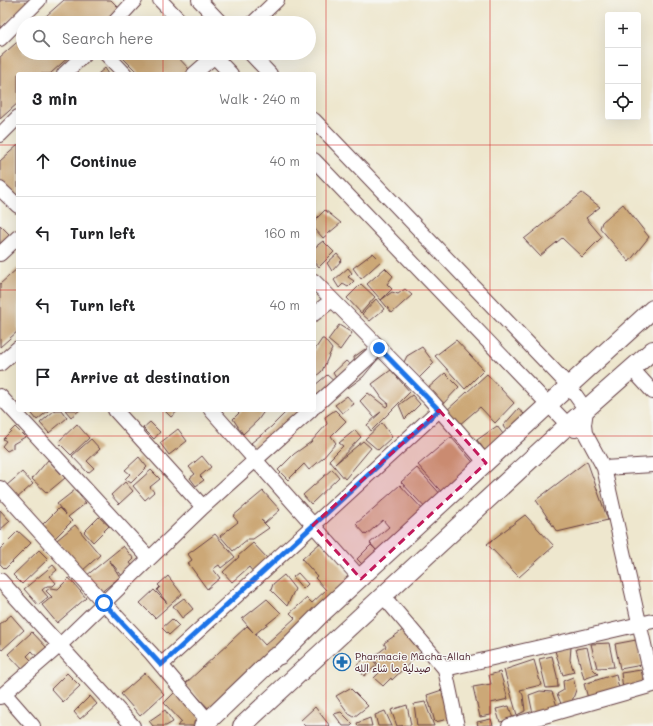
<!DOCTYPE html>
<meta charset="utf-8">
<style>
:root{--surface:#fff;--page:#f6f6f6;--text:#202124;--muted:#757577;--line:#e0e0e0}
body{margin:0;font-family:Mali,"Playpen Sans Arabic",sans-serif;background:var(--page);color:var(--text)}
.controls{position:absolute;right:12px;top:12px;display:grid;overflow:hidden;border-radius:4px;box-shadow:0 4px 16px #0002}
.controls button{width:36px;height:36px;display:grid;place-items:center;padding:0;border:0;border-bottom:1px solid var(--line);background:var(--surface);color:var(--text);font:20px sans-serif}
.stop{position:absolute;width:12px;height:12px;margin:-9px;border:3px solid #1a73e8;border-radius:50%;background:#fff}
.stop.end{background:#1a73e8;border-color:#fff;box-shadow:0 1px 4px #0008}
.list{margin:0;padding:0;list-style:none}
h2{display:flex;justify-content:space-between;align-items:center;height:52px;margin:0;padding:0 16px;font-size:17px}
h2 small{font-size:13px;font-weight:400;color:var(--muted)}
.list li{display:grid;grid-template-columns:26px 1fr auto;gap:12px;align-items:center;box-sizing:border-box;height:72px;padding:0 16px;border-top:1px solid var(--line)}
.list b{display:block;font-size:15px;white-space:nowrap}
.list em{font-size:13px;font-style:normal;color:var(--muted)}
.icon{flex:none;width:22px;height:22px;fill:none;stroke:currentColor;stroke-width:2;stroke-linecap:round;stroke-linejoin:round}
.map{position:relative;flex:none;width:653px;height:726px;overflow:hidden}
.search{position:absolute;background:var(--surface);box-shadow:0 4px 16px #0002;left:16px;top:16px;width:300px;height:44px;display:flex;align-items:center;gap:10px;box-sizing:border-box;padding:0 14px;border-radius:22px;color:var(--muted);font-size:15px}
.panel{position:absolute;background:var(--surface);box-shadow:0 4px 16px #0002;left:16px;top:72px;width:300px;height:340px;border-radius:4px}
.map>svg:first-child{display:block}
.building{fill:#cca877}
.lines{fill:none;stroke-linecap:round;stroke-linejoin:round}
.minor-casing{stroke:#633d43;stroke-width:16}
.tertiary-casing{stroke:#633d43;stroke-width:20}
.minor{stroke:#fff;stroke-width:14}
.tertiary{stroke:#fff;stroke-width:18}
.route{stroke:#1a73e8;stroke-width:5}
.marked{fill:#c2185b;fill-opacity:0.2;stroke:#c2185b;stroke-width:3;stroke-dasharray:8 5;stroke-linejoin:round}
.grid{fill:none;stroke:#d62828;stroke-width:1;stroke-opacity:0.55}
.labels{text-anchor:middle;stroke-width:3;stroke-linejoin:round;paint-order:stroke}
.poi-label{font-size:10px;fill:#4a1f2b;stroke:#f6f6f2;text-anchor:start}
</style>
<div class="map">
<svg width="653" height="726" viewBox="0 0 653 726">
<rect width="100%" height="100%" fill="#f6f6f2"/>
<filter id="ink" filterUnits="userSpaceOnUse"><feTurbulence type="fractalNoise" baseFrequency=".025" numOctaves="2"/><feDisplacementMap in="SourceGraphic" scale="8" xChannelSelector="R" yChannelSelector="G"/><feConvolveMatrix kernelMatrix="1 2 1 2 8 2 1 2 1" color-interpolation-filters="sRGB"/></filter>
<filter id="wash" filterUnits="userSpaceOnUse"><feTurbulence type="fractalNoise" baseFrequency=".012" numOctaves="4" result="noise"/><feDisplacementMap in="SourceGraphic" scale="16" xChannelSelector="R" yChannelSelector="G"/><feGaussianBlur stdDeviation="0.9" result="paint"/><feColorMatrix in="noise" values="0 0 0 0 0 0 0 0 0 0 0 0 0 0 0 0 0 1.4 0 .05"/><feComposite in="paint" operator="in"/></filter>
<g filter="url(#wash)">
<rect width="100%" height="100%" fill="#eee7ce"/>
<g id="blocks">
<path class="building" d="M0,0H31L0,28Z
M64,0H111L121,10L106,23H38Z
M23,37V53H73L50,74H18V103L0,119V57Z
M129,53H174L190,70L185,74H139L123,58Z
M105,68L109,74H98Z
M18,145V201L0,182V161Z
M582,193L600,207L586,218L602,237L582,257L562,238L540,256L524,239Z
M623,204L649,237L629,262L600,228L602,222Z
M325,210L341,223L323,238L314,228V221Z
M0,225L10,235L0,245Z
M323,241L334,252L319,267L314,261V248Z
M373,253L381,261L361,279L353,268Z
M337,254L342,260L332,271L327,263Z
M18,268V331L0,347V284Z
M348,268L352,273L348,277L354,281L348,287L343,284L339,288L334,280Z
M385,268L393,276L387,284L392,289L381,300L367,284Z
M361,284L375,297L361,313L347,298Z
M405,289L412,295L392,313L381,300L392,292L398,294Z
M376,299L384,309L370,321L362,314Z
M339,325L352,333L340,350L328,340Z
M322,339H324L332,349L322,371L314,378V351Z
M456,340L484,370L465,389L435,356Z
M422,347L434,363L419,378L404,362L407,356Z
M365,349L369,353L355,365L354,357Z
M373,357L377,360L363,377L348,388L345,381Z
M346,361L353,367L338,381L333,373Z
M391,370L410,392L371,431L367,425L381,412L374,417L360,401L368,393L386,407L389,404L382,398L372,384Z
M445,373L459,387L441,406L427,389Z
M487,374L514,403L495,423L480,407L459,425L446,411Z
M327,375L336,383L314,403V386Z
M412,395L420,404L405,419L399,405Z
M347,396L354,404L342,413L335,405Z
M518,409L529,418L510,436L503,426Z
M29,410H49L37,420Z
M55,410H61L67,418L49,433L40,423Z
M65,410H80L71,417Z
M164,410H179L171,417Z
M242,410H265L258,420L243,434L233,419Z
M288,410H307L261,452L251,443L271,427Z
M335,410L346,421L331,436L336,443L323,458L309,470L304,464L288,480L278,470L294,454L311,442L327,424L325,417Z
M150,422L160,432L154,439L143,428Z
M382,423L392,437L378,450L365,439Z
M77,424L89,438L71,455L58,442Z
M497,426L506,438L488,455L477,440Z
M15,427L25,437L13,444V448L7,451L2,446L6,441L3,439Z
M178,429L187,441L169,455L160,443Z
M355,430L361,437L335,464L363,441L371,448L345,479L329,460L343,446L339,443Z
M451,437L477,467L444,495L418,465Z
M91,439L100,449L87,461L94,468L88,473L72,456Z
M202,456L211,467L200,476L204,480L196,486L190,478L195,474L189,467Z
M139,457L147,467L131,483L125,479L130,474L125,470Z
M48,460L65,478L47,493L32,479Z
M587,461L608,520L557,532L536,500Z
M417,468L443,497L428,511L401,482Z
M332,469L339,477L311,504L303,495Z
M151,470L160,479L150,487L154,492L145,500L133,486Z
M22,472L33,484L16,499L6,486Z
M125,482L133,491L119,504L111,495Z
M400,485L426,513L366,568L357,559L371,545L377,551L370,543L389,527L383,520L366,535L356,524Z
M75,490L86,503L68,517L72,521L54,539L41,526L59,508L66,515L57,504Z
M263,491L280,510L265,523L261,520L269,528L253,539H248L233,551L220,536L238,522L233,516Z
M0,510L10,521L0,530Z
M525,515L554,546L519,577L487,544Z
M99,517L109,526L93,542L84,532Z
M75,525L100,555L82,571L57,540Z
M18,531L31,543L5,569L0,564V549Z
M215,534L235,557L221,568L219,565L213,569L220,578L207,589L188,563L192,560L188,554Z
M253,543L268,559L253,572L249,567L232,582L223,572L239,557L238,556Z
M320,543L353,580L214,714L185,684L247,626L253,632L242,619L267,599L281,613L255,634L265,645L295,618L290,613L307,598L312,603L326,590L315,578L317,576L302,559Z
M123,546L134,559L130,563L135,569L124,578L109,560L120,577L100,593L86,576Z
M39,550L48,559L22,584L13,575Z
M53,565L57,570L50,576L56,583L53,586H47L42,590L48,597L38,605L24,589Z
M298,573L308,584L303,589L293,577Z
M284,575L295,589L287,606L271,590L273,584Z
M168,576L182,594L155,618L140,603L154,590L167,603L157,590L160,587L158,585Z
M69,578L86,598L57,623L42,605L52,597L46,591L50,588L58,589Z
M184,598L193,609L182,618L173,606Z
M11,615L24,630L2,650L0,648V624Z
M172,619L179,626L169,635L162,628Z
M403,630L421,652L392,680L391,678L383,686L374,678L383,669L372,658L386,647L384,643Z
M32,632L48,649L38,658L32,651L27,656L35,664L25,672L8,654Z
M636,640L642,665L620,669L615,644Z
M609,643L614,667L597,668L591,644Z
M571,647L570,660L574,672L563,675L555,651Z
M587,647L592,668L598,674L584,679L576,649Z
M369,655L377,665L364,676L356,666Z
M552,656L557,676L558,687L546,688L539,659Z
M534,660L541,685L520,690L523,695L525,711L517,715L504,670Z
M641,670L644,682L623,689L621,673Z
M500,672L508,699L491,703V715L480,717L473,687L491,684L489,675Z
M67,673L80,686L63,702L51,689Z
M145,673L164,694L140,716L121,694Z
M616,674L619,689L588,698L584,684Z
M573,677L576,690L571,704L562,706L557,694L564,690L563,681Z
M350,688L368,706L354,717L349,714L336,696Z
M442,690L449,719L435,722L427,695Z
M540,691L552,692L557,706L533,714L529,695Z
M175,692L205,723L201,726H177L182,722L164,703Z
M90,696L97,704L80,719L74,712Z
M425,702L434,726H417L414,704Z
M407,705L411,725L397,726L391,710Z
M509,706L513,719L500,722L496,709Z
M315,707L330,726H305L300,721Z
M165,710L173,722L166,726H153L149,721Z
M385,711L392,726H378L375,715Z
M341,712L353,724L351,726H343L334,714Z
M370,718L372,726H358L357,723Z
M491,719L493,725L478,726L477,722Z"/>
</g>
</g>
<g filter="url(#ink)">
<use href="#blocks" fill-opacity="0" stroke="#633d43" stroke-width="1"/>
<g class="lines">
<defs>
<path id="minor" d="M160,0L182,23
M199,0L221,23
M114,23L135,0
M253,23L277,0
M0,39L39,0
M105,53L125,74
M211,53L231,74
M250,53L270,74
M64,74L86,53
M194,74L218,53
M314,120L569,386L586,410L584,425L585,433L604,468L653,684
M0,135L18,117
M314,160L568,425L575,430
M0,189L18,206
M0,254L18,237
M314,281L429,398L486,463
M314,314L332,300
M0,364L18,348
M632,369L653,392
M0,396L149,558
M314,407L379,348
M115,410L203,507
M211,410L361,579
M604,468L653,465
M0,488L104,603L151,653L208,721
M0,580L133,726
M384,597L445,669L457,726
M161,665L439,410
M445,669L653,621
M5,694L33,726
M0,697L59,646L203,507L311,410
M509,726L653,685"/>
<path id="tertiary" d="M203,726L275,657L280,655L321,614L549,404L653,309
M242,726L568,425L653,350"/>
</defs>
<use href="#minor" class="minor-casing"/>
<use href="#tertiary" class="tertiary-casing"/>
<use href="#minor" class="minor"/>
<use href="#tertiary" class="tertiary"/>
</g>
</g>
<g class="lines" filter="url(#ink)">
<path class="route" d="M104,603L161,665L439,410L379,348"/>
</g>
<path class="marked" d="M439,410L486,463L361,579L313,525Z"/>
<path class="grid" d="M163,0V23M326,0V726M490,0V726M163,53V74M0,145H18M314,145H653M0,290H18M314,290H653M163,410V726M0,436H653M0,581H653"/>
<defs>
<symbol id="pharmacy-ring" viewBox="-11 -11 22 22"><circle r="9.5" fill="#f6f6f2" stroke="#1f6fb2" stroke-width="1.5"/><path d="M-2-6h4v4h4v4h-4v4h-4v-4h-4v-4h4Z" fill="#1f6fb2"/></symbol>
</defs>
<g fill-rule="evenodd">
<use href="#pharmacy-ring" x="332" y="652" width="20" height="20"/>
</g>
<g class="labels">
<g class="poi-label">
<text x="355" y="660">Pharmacie Macha-Allah<tspan x="355" dy="12">صيدلية ما شاء الله</tspan></text>
</g>
</g>
</svg>
<div class="controls">
<button>+</button>
<button>−</button>
<button><svg class="icon" aria-label="locate" viewBox="0 0 24 24"><circle cx="12" cy="12" r="6"/><path d="M12 2v4M12 18v4M2 12h4M18 12h4"/></svg></button>
</div>
<div class="stop" style="left:104px;top:603px"></div>
<div class="stop end" style="left:379px;top:348px"></div>
<div class="search"><svg class="icon" aria-label="search" viewBox="0 0 24 24"><circle cx="10" cy="10" r="6"/><path d="M15 15l6 6"/></svg>Search here</div>
<section class="panel">
<h2>3 min<small>Walk · 240 m</small></h2>
<ul class="list">
<li><svg class="icon" aria-label="ahead" viewBox="0 0 24 24"><path d="M12 20V5M6 11l6-6 6 6"/></svg><div><b>Continue</b></div><em>40 m</em></li>
<li><svg class="icon" aria-label="left" viewBox="0 0 24 24"><path d="M17 20v-9H6M10 6l-5 5 5 5"/></svg><div><b>Turn left</b></div><em>160 m</em></li>
<li><svg class="icon" aria-label="left" viewBox="0 0 24 24"><path d="M17 20v-9H6M10 6l-5 5 5 5"/></svg><div><b>Turn left</b></div><em>40 m</em></li>
<li><svg class="icon" aria-label="arrive" viewBox="0 0 24 24"><path d="M6 21V4h12l-3 4 3 4H6"/></svg><div><b>Arrive at destination</b></div></li>
</ul>
</section>
</div>
